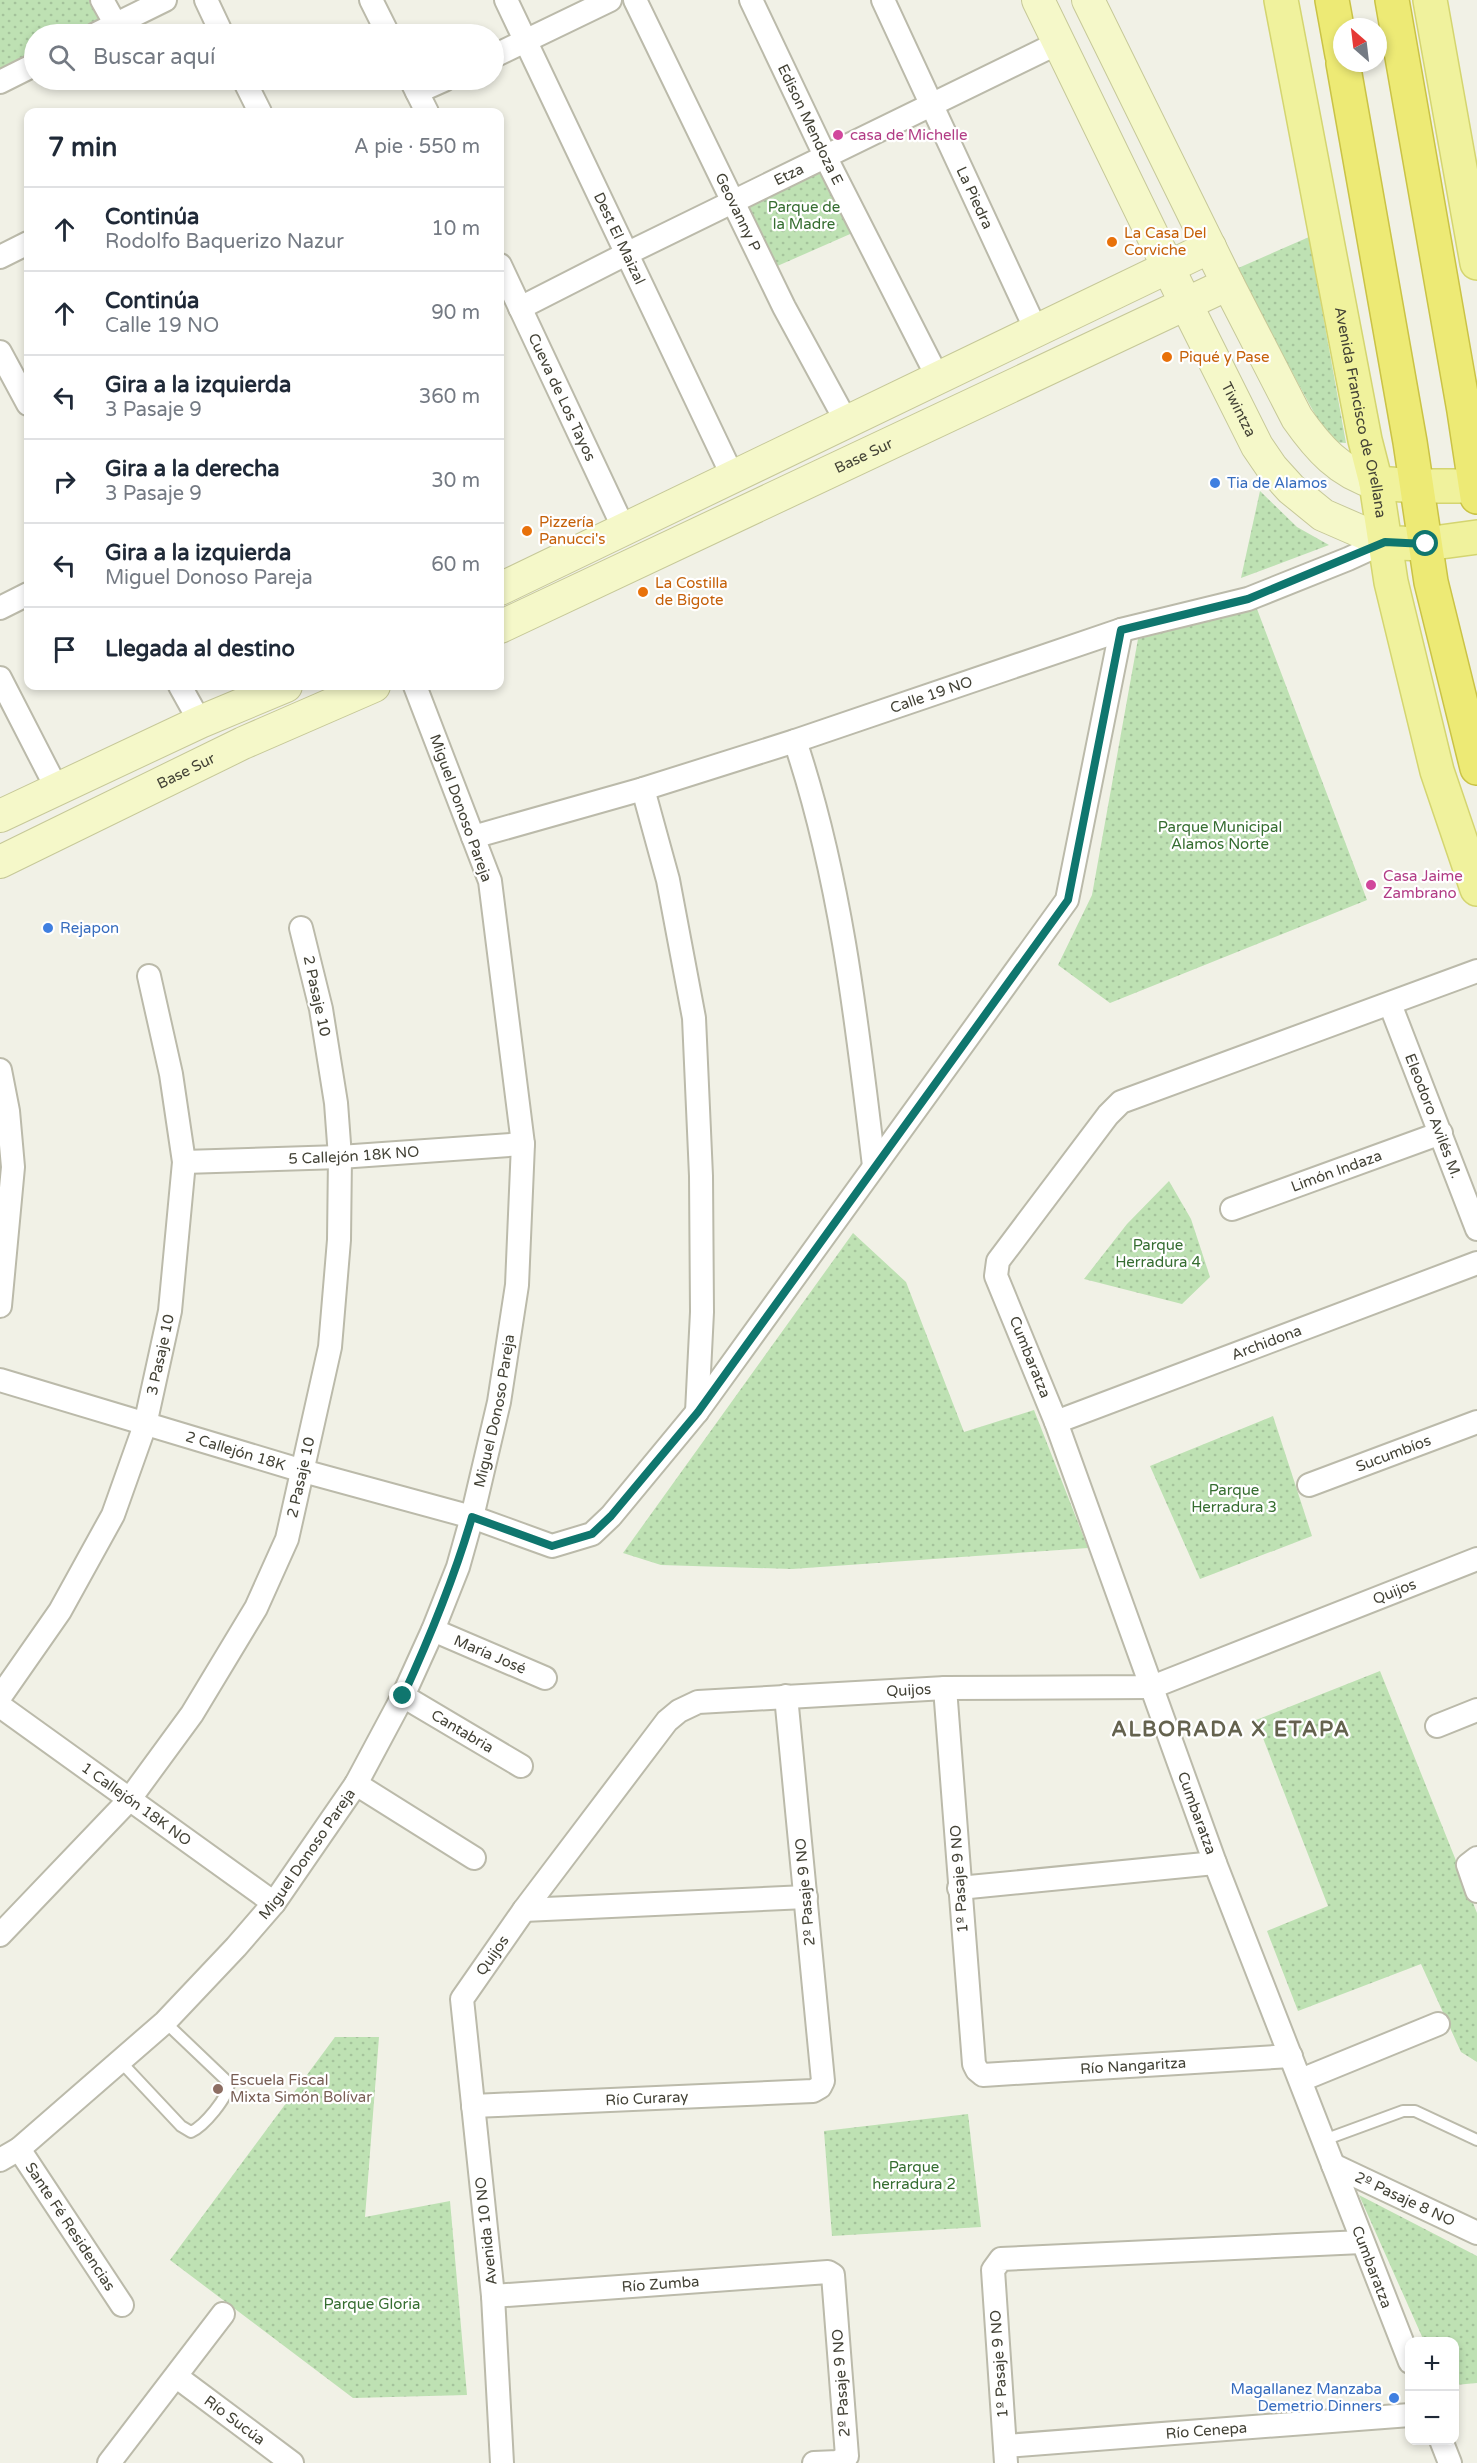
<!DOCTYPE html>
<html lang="es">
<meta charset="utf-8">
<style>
:root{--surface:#fff;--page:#f2f2f3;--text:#1f2937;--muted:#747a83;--line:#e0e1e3}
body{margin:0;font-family:"Varela Round",sans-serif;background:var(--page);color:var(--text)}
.controls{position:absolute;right:18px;bottom:18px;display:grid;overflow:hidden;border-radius:12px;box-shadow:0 3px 9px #0003}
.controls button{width:54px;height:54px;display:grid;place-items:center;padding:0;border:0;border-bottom:2px solid var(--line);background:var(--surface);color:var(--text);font:30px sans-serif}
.compass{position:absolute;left:1333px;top:18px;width:54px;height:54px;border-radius:50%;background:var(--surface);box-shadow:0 3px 9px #0003;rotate:332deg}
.stop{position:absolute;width:18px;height:18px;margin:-14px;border:4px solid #0f766e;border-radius:50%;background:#fff}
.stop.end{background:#0f766e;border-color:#fff;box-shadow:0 2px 6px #0008}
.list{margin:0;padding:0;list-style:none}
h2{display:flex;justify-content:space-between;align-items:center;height:78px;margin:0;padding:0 24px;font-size:26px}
h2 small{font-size:20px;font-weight:400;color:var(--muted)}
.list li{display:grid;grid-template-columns:39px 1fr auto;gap:18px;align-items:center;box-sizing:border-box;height:84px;padding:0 24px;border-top:2px solid var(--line)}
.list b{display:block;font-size:22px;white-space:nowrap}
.list p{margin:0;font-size:20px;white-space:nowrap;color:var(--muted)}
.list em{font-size:20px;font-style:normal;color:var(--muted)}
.icon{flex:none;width:33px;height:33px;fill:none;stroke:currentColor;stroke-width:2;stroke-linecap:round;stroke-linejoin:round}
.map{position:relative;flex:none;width:1477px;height:2463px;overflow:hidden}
.search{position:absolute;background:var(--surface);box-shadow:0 3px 9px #0003;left:24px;top:24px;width:480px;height:66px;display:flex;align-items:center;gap:15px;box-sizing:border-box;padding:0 21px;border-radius:33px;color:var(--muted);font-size:22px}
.panel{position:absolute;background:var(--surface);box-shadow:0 3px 9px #0003;left:24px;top:108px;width:480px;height:582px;border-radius:12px}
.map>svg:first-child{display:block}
.park{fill:url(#park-dots)}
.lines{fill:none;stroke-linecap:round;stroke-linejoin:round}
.lane-casing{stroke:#bbbaaa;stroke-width:14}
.street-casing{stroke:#bbbaaa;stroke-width:26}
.secondary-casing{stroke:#c6c898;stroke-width:34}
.primary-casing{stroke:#d4d570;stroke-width:36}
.highway-casing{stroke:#cac346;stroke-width:36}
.lane{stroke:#fff;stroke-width:10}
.street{stroke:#fff;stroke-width:22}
.secondary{stroke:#f5f8c9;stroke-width:32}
.primary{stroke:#f0f29d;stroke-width:33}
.highway{stroke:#edea75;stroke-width:33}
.route{stroke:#0f766e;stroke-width:8}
.hotel-dot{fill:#d1479c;stroke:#fff;stroke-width:2}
.food-dot{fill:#e8710a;stroke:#fff;stroke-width:2}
.shop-dot{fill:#3f7fe0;stroke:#fff;stroke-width:2}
.education-dot{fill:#8d6e63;stroke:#fff;stroke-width:2}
.labels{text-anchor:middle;stroke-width:4.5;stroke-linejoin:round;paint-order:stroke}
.street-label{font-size:15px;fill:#434236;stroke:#fff}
.hotel-label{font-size:15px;fill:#b23c85;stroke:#fff;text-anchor:start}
.park-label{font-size:15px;fill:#356d30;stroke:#fff}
.food-label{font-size:15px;fill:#c56008;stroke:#fff;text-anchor:start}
.shop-label{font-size:15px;fill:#366cbe;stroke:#fff;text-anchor:start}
.education-label{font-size:15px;fill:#785e54;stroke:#fff;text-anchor:start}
.district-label{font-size:21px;font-weight:bold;letter-spacing:1.5px;fill:#64624e;stroke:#fff}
</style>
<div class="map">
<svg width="1477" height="2463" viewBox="0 0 1477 2463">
<defs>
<pattern id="park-dots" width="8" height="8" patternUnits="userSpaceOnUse" patternTransform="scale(1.5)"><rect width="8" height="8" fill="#bee1b3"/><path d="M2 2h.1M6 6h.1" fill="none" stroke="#a4c29b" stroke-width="1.8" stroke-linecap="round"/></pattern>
</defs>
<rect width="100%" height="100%" fill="#f1f1e6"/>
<path class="park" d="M0,0H95L107,23L83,34H34V58L0,75Z
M829,164L857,231L766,271L739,208Z
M1309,237L1346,443L1330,442L1236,269Z
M1260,491L1297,527L1329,545L1241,578Z
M1257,609L1367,900L1110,1003L1058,965L1092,895L1138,639Z
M1169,1181L1191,1219L1210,1277L1182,1304L1084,1279L1127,1224Z
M853,1233L906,1282L964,1432L1034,1410L1088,1548L792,1569L661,1565L623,1553Z
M1273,1416L1312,1536L1200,1579L1150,1466Z
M1380,1671L1477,1913V2062L1461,2052L1421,1964L1298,2011L1267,1931L1328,1906L1256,1720Z
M335,2037H379L365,2217L450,2201L467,2395L353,2398L170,2260Z
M968,2114L981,2227L832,2236L824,2131Z
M1359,2195L1477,2256V2383L1455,2385L1454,2342L1424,2341Z"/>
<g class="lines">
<defs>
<path id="lane" d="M120,2061L181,2126L191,2132C204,2126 228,2098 229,2083L165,2022
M1324,2140L1403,2111H1415L1477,2140"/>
<g id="street">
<path d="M102,0L116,25"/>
<path d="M206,0L222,34"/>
<path d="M371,0L388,34"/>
<path id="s1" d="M506,0L733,477"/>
<path id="s2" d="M635,0L784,307L846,421"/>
<path id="s3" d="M751,0L829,164L938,378"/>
<path id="s4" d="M883,0L1036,330"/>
<path d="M96,34L165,0"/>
<path d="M494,56L610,0"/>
<path d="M244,80L260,112"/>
<path d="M411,80L427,112"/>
<path d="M0,82L34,65"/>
<path d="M417,92L444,80"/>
<path d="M0,257L28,243"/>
<path id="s5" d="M500,265L624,529"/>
<path id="s6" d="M520,308L626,254L1058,43"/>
<path d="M0,352L28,404"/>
<path d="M0,608L28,594"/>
<path d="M0,678L57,789"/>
<path d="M180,686L200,722"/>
<path d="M795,741C841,878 857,1023 874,1166"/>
<path d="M643,789L668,880L694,1018L701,1176L702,1312L697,1412"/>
<path id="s7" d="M473,837L643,789L795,741L1121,630L1248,599L1348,559L1385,542"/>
<path id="s8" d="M1390,1004L1477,1229"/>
<path d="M0,1070L8,1111L13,1167L0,1306"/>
<path id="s9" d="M184,1162L340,1157L523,1144"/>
<path id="s10" d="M1232,1209L1441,1133"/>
<path id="s11" d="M0,1380L303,1471L472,1517L552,1546L592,1534L611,1516L697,1412L1067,900L1121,630"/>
<path id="s12" d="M1056,1422L1477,1263"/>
<path id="s13" d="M1309,1485L1477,1422"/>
<path id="s14" d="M433,1630L545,1678"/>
<path id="s15" d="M945,1688L974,2064L977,2070L983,2075L1291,2056"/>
<path id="s16" d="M403,1696L521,1766"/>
<path id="s17" d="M0,1697L60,1611L113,1515L145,1425L170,1311L184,1162L171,1074L149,976"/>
<path id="s18" d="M0,1706L274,1903"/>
<path d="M1437,1726L1477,1710"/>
<path d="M356,1784L474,1858"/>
<path d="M1477,1858L1468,1865L1477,1891"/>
<path d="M959,1888L1215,1863"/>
<path d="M524,1910L806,1897"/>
<path id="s19" d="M0,1935L129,1800L192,1714L256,1608L287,1539L330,1347L339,1240L340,1157L336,1103L321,1009L301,928"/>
<path d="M1301,2080L1438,2024"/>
<path id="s20" d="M473,2106L813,2091L820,2087L823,2081L786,1696"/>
<path id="s21" d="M19,2149L122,2305"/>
<path id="s22" d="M0,2160L19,2149L165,2022L236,1947L274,1903L356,1784L403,1696L433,1630L458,1567L472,1517L499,1402L517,1285L523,1144L490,881L415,686"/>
<path d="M1333,2165L1477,2233"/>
<path id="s23" d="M493,2296L828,2272L833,2275L847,2456L838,2462L814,2463"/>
<path d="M1410,2362L1215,1863L1056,1422L996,1276L998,1261L1108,1115L1121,1102L1477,971"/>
<path id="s24" d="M177,2377L292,2463"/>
<path d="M1441,2440L1450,2463"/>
<path id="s25" d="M1005,2446L1410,2415"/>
<path d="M109,2463L223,2314"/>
<path id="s26" d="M502,2463L493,2296L462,1999L524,1910L667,1721L679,1711L698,1702L945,1688L1152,1687L1477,1559"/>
<path d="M1006,2463L993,2270L1001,2259L1362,2242"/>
</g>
<g id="secondary">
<path id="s27" d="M1038,0L1185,302L1257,446L1272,468L1291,489L1323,515L1385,542"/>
<path d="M1088,0L1228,284L1297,418C1318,448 1340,473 1376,483"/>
<path d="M500,589L1210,247"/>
<path id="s28" d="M500,627L1228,284"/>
<path d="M0,816L200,722L286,686"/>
<path id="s29" d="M0,862L243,743L374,686"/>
</g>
<g id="primary">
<path id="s30" d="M1281,0L1365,440L1376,483L1391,582L1437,771L1477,889"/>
<path d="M1430,0L1477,263"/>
<path d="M1376,483L1417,486H1477"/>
<path d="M1396,543L1426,544L1477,537"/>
</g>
<path id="highway" d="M1332,0L1342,55
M1392,0L1464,411L1477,497
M1343,63L1410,442L1431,582L1477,768"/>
</defs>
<use href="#lane" class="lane-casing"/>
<use href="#street" class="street-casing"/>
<use href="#secondary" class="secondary-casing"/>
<use href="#primary" class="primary-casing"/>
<use href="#highway" class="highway-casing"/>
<use href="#lane" class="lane"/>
<use href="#street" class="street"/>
<use href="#secondary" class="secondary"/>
<use href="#primary" class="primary"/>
<use href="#highway" class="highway"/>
</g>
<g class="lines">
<path class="route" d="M403,1696C430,1637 454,1579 472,1517L552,1546L592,1534L611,1516L698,1412L1068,900L1121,630L1248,599L1385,542L1426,544"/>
</g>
<g class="hotel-dot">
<circle cx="838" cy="135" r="6"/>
<circle cx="1371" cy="885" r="6"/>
</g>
<g class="food-dot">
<circle cx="1112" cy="242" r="6"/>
<circle cx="1167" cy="357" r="6"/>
<circle cx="527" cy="531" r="6"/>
<circle cx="643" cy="592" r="6"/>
</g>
<g class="shop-dot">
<circle cx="1215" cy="483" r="6"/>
<circle cx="48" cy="928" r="6"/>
<circle cx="1394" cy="2398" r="6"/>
</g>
<circle class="education-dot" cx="218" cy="2089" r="6"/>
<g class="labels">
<g class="street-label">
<text dy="5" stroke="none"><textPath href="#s3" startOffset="138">Edison Mendoza E</textPath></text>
<text dy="5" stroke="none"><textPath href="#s6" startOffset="300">Etza</textPath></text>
<text dy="5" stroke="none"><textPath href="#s4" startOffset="218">La Piedra</textPath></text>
<text dy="5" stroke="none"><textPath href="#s2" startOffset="236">Geovanny P</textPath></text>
<text dy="5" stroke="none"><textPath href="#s1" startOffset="264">Dest El Maizal</textPath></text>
<text dy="5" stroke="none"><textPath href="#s5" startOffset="146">Cueva de Los Tayos</textPath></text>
<text dy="5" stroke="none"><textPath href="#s27" startOffset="456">Tiwintza</textPath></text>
<text dy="5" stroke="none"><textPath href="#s30" startOffset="420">Avenida Francisco de Orellana</textPath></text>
<text dy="5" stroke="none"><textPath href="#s28" startOffset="402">Base Sur</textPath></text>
<text dy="5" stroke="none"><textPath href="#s7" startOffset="480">Calle 19 NO</textPath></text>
<text dy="5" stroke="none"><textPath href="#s29" startOffset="207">Base Sur</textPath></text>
<text transform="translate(461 808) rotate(70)" y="5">Miguel Donoso Pareja</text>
<text transform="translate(317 996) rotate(78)" y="5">2 Pasaje 10</text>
<text dy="5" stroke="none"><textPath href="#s8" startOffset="120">Eleodoro Avilés M.</textPath></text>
<text dy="5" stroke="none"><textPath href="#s9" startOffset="170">5 Callejón 18K NO</textPath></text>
<text dy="5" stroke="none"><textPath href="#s10" startOffset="111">Limón Indaza</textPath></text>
<text dy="5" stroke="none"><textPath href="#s12" startOffset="225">Archidona</textPath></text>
<text dy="5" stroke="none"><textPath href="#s17" startOffset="382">3 Pasaje 10</textPath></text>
<text transform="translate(1030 1357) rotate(68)" y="5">Cumbaratza</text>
<text dy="5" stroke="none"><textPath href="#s22" startOffset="922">Miguel Donoso Pareja</textPath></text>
<text dy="5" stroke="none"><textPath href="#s11" startOffset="246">2 Callejón 18K</textPath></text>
<text dy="5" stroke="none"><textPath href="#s13" startOffset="90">Sucumbíos</textPath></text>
<text dy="5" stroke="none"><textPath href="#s19" startOffset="556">2 Pasaje 10</textPath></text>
<text dy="5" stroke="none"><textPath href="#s26" startOffset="1563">Quijos</textPath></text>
<text dy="5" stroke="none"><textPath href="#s14" startOffset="62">María José</textPath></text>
<text dy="5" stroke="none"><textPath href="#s26" startOffset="1059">Quijos</textPath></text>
<text dy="5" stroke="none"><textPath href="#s16" startOffset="69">Cantabria</textPath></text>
<text dy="5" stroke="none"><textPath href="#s18" startOffset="168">1 Callejón 18K NO</textPath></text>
<text transform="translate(1197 1813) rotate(70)" y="5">Cumbaratza</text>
<text dy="5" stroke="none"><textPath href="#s22" startOffset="436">Miguel Donoso Pareja</textPath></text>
<text transform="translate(959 1879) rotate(-94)" y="5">1º Pasaje 9 NO</text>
<text transform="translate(805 1892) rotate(-95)" y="5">2º Pasaje 9 NO</text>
<text dy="5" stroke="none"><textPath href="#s26" startOffset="519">Quijos</textPath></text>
<text dy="5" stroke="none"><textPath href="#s15" startOffset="542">Río Nangaritza</textPath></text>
<text dy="5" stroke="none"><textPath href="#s20" startOffset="174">Río Curaray</textPath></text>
<text transform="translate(1405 2199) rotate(25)" y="5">2º Pasaje 8 NO</text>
<text dy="5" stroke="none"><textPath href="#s21" startOffset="93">Sante Fé Residencias</textPath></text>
<text transform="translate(486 2231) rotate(-96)" y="5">Avenida 10 NO</text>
<text transform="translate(1372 2267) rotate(69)" y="5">Cumbaratza</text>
<text dy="5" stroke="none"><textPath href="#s23" startOffset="168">Río Zumba</textPath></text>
<text transform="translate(999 2364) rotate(-94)" y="5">1º Pasaje 9 NO</text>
<text transform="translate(841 2383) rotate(-94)" y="5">2º Pasaje 9 NO</text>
<text dy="5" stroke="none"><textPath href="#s24" startOffset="72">Río Sucúa</textPath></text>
<text dy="5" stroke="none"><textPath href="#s25" startOffset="202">Río Cenepa</textPath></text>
</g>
<g class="hotel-label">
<text x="850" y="140">casa de Michelle</text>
<text x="1383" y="881">Casa Jaime<tspan x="1383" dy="17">Zambrano</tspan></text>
</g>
<g class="park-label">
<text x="804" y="212">Parque de<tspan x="804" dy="17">la Madre</tspan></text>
<text x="1220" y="832">Parque Municipal<tspan x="1220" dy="17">Alamos Norte</tspan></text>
<text x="1158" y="1250">Parque<tspan x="1158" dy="17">Herradura 4</tspan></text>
<text x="1234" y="1495">Parque<tspan x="1234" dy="17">Herradura 3</tspan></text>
<text x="914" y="2172">Parque<tspan x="914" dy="17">herradura 2</tspan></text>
<text x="372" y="2309">Parque Gloria</text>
</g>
<g class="food-label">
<text x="1124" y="238">La Casa Del<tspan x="1124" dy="17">Corviche</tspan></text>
<text x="1179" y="362">Piqué y Pase</text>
<text x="539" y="527">Pizzería<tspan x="539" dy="17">Panucci's</tspan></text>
<text x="655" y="588">La Costilla<tspan x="655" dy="17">de Bigote</tspan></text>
</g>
<g class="shop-label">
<text x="1227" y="488">Tia de Alamos</text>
<text x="60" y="933">Rejapon</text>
<text x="1382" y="2394" text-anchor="end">Magallanez Manzaba<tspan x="1382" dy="17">Demetrio Dinners</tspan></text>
</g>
<g class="education-label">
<text x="230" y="2085">Escuela Fiscal<tspan x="230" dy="17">Mixta Simón Bolívar</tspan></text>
</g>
<g class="district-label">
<text x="1231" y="1736">ALBORADA X ETAPA</text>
</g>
</g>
</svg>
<div class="controls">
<button>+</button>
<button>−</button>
</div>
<svg class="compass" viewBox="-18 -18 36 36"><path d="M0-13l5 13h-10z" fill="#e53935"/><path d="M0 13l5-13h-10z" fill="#747a83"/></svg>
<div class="stop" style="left:1426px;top:544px"></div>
<div class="stop end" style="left:403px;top:1696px"></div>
<div class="search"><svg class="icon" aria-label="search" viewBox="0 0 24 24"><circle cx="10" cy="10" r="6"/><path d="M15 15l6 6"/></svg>Buscar aquí</div>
<section class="panel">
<h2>7 min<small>A pie · 550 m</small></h2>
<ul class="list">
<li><svg class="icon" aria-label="ahead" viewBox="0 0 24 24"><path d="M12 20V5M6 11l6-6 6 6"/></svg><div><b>Continúa</b><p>Rodolfo Baquerizo Nazur</p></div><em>10 m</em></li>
<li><svg class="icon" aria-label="ahead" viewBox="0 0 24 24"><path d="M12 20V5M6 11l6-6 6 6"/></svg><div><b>Continúa</b><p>Calle 19 NO</p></div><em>90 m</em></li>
<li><svg class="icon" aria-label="left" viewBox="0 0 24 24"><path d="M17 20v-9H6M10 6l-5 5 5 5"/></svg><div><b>Gira a la izquierda</b><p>3 Pasaje 9</p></div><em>360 m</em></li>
<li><svg class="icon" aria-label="right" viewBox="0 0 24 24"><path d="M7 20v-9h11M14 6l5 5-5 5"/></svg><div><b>Gira a la derecha</b><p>3 Pasaje 9</p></div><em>30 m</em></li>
<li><svg class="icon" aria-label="left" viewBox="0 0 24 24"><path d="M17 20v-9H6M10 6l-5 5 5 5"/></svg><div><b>Gira a la izquierda</b><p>Miguel Donoso Pareja</p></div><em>60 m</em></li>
<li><svg class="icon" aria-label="arrive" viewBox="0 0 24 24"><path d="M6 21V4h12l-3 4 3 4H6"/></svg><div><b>Llegada al destino</b></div></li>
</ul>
</section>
</div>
